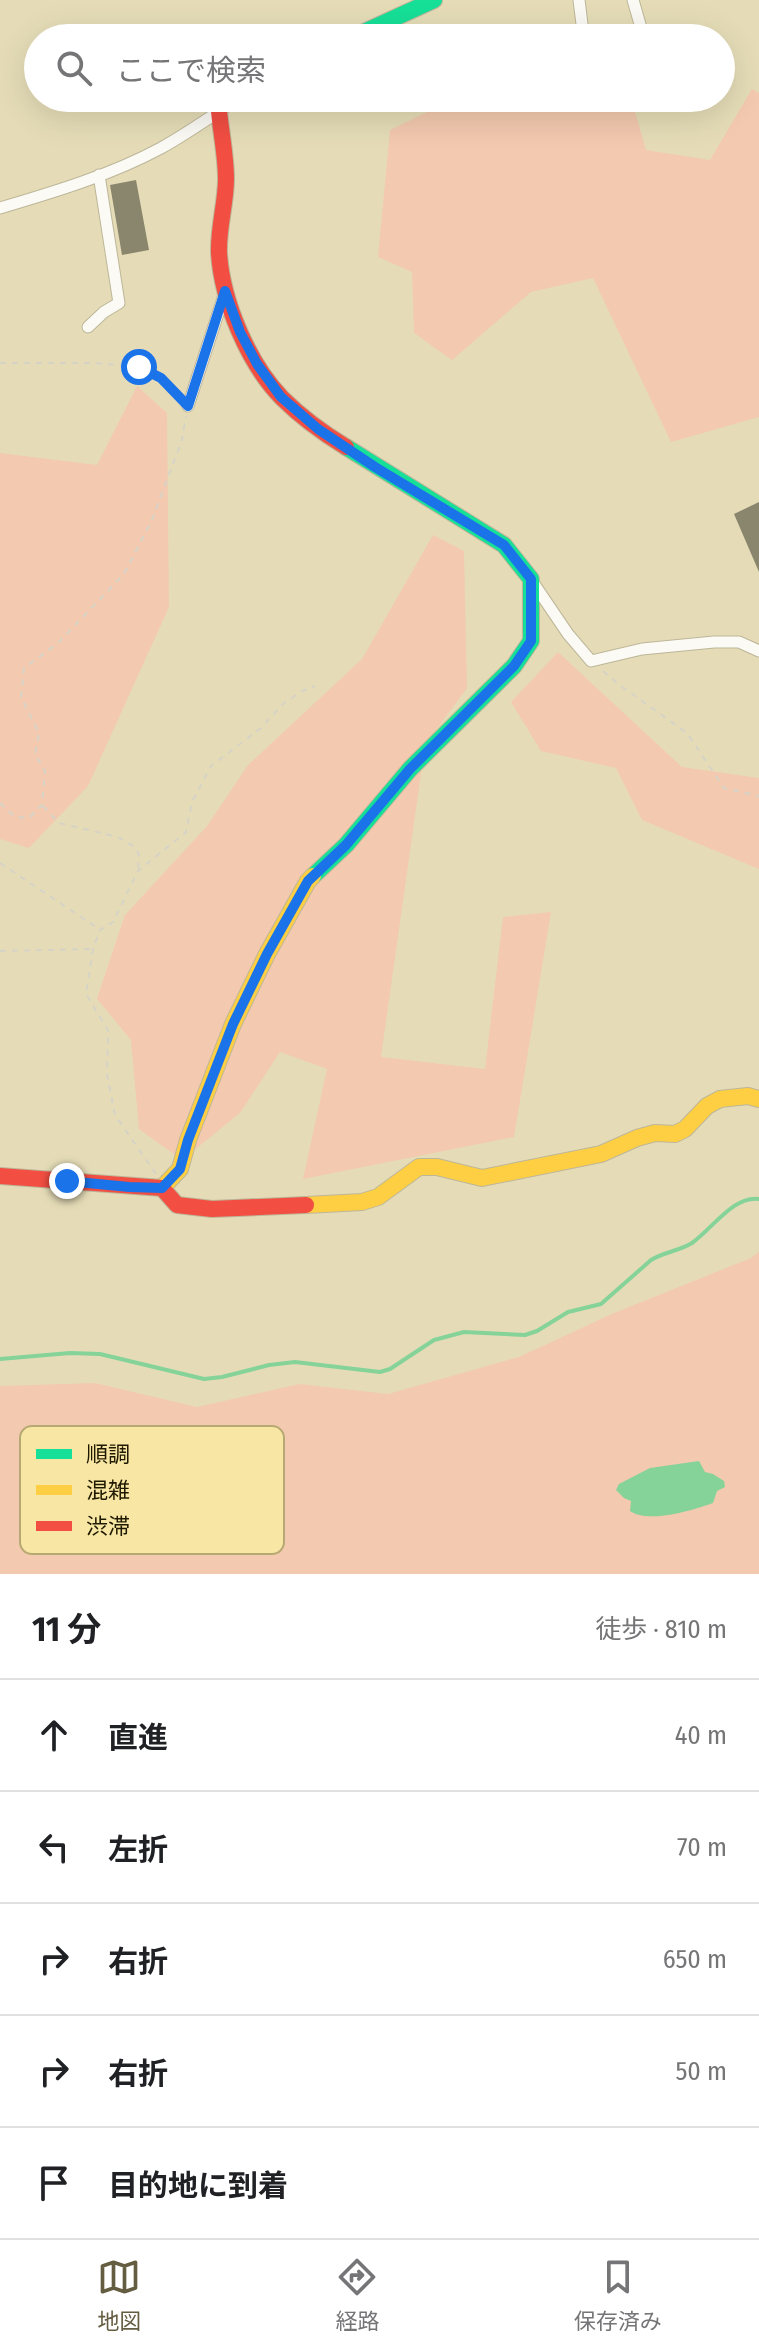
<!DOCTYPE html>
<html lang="ja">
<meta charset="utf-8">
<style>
:root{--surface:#fff;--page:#f2f2f2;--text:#202124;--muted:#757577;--line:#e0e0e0;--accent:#655d41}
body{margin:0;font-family:"Fira Sans Condensed","Noto Sans JP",sans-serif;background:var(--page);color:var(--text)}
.stop{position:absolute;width:24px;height:24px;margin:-18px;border:6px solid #1a73e8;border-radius:50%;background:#fff}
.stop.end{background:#1a73e8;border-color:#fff;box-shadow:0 2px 8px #0008}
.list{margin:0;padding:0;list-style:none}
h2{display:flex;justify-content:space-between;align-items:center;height:104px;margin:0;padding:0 32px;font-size:34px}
h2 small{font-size:26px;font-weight:400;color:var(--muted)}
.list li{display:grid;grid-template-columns:52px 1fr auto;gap:24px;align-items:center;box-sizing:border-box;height:112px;padding:0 32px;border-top:2px solid var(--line)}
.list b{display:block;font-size:30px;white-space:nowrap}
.list em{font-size:26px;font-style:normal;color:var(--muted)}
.icon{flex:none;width:44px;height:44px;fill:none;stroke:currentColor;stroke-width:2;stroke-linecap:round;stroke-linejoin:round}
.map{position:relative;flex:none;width:759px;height:1574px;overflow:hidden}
.search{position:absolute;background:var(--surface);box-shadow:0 8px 32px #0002;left:24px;right:24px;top:24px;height:88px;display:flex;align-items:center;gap:20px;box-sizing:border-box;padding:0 28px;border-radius:44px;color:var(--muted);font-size:30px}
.sheet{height:664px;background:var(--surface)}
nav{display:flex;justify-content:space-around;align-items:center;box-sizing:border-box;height:112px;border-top:2px solid var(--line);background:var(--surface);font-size:22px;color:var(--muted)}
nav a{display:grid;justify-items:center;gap:4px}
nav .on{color:var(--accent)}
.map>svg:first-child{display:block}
.green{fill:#f3c9af}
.water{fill:#85d399}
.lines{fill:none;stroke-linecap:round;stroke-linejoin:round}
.stream{stroke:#85d399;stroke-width:4}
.building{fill:#8a856d}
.street-casing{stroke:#bdb699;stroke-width:13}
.fast-casing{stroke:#bdb699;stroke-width:18}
.slow-casing{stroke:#bdb699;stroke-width:18}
.jam-casing{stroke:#bdb699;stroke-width:18}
.path{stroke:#d6d3c6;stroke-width:2;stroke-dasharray:6 6;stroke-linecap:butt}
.street{stroke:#fbfaf4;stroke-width:11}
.fast{stroke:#16e098;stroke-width:16}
.slow{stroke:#ffcf43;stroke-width:16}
.jam{stroke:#f24e42;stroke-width:16}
.route{stroke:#1a73e8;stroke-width:10}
.key{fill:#f8e7a4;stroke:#b7a973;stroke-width:2}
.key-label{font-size:22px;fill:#201901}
</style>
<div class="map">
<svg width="759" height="1574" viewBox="0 0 759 1574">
<rect width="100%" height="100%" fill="#e5dcb7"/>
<path class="green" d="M752,89L759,93V417L671,442L593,278L531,292L452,360L414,333L412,272L378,257L390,130L456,98H527L528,101L538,98H631L646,150L710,160Z
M137,386L167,413L169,607L88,786L29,848L0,839V453L97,465Z
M433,535L464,551L467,688L425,745L381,1057L485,1069L503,917L551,912L514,1137L303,1179L327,1069L280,1052L240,1113L182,1160L139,1129L131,1040L97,999L125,915L207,826L248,765L362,659Z
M558,652L682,767L759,778V869L642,820L616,768L541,751L511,702Z
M759,1252V1574H0V1386L95,1383L197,1407L299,1384L388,1394L519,1357L614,1313L751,1258Z"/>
<path class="water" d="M699,1461L705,1472L713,1474L724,1481L725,1487L717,1491L713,1503C693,1510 649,1524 630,1511L631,1501L624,1498L616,1490L619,1484L650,1468Z"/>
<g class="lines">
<path class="stream" d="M0,1359L70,1353L100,1354L204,1379L222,1377L269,1365L295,1362L380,1372L390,1369L434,1340L464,1332L525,1335L537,1331L568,1312L601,1304L651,1260C664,1252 679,1251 692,1243C712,1229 734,1195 759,1199"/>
</g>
<path class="building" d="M136,180L149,250L122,255L110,185Z
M759,502V572L734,514Z"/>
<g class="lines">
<defs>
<path id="street" d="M579,0L582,24
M633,0L644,38
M0,208C54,192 111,175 161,148C188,133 213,115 239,98
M88,327L104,312L119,303L99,175
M188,406L225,292
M532,581L568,634L591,661L642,649L714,642H739L759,651"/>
<path id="fast" d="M351,38L434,0
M313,876L346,845L410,769L514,666L531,641V579L504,545L346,447"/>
<path id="slow" d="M162,1188L180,1169L188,1140L233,1024L267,954L308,881L313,876
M306,1205L362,1202L378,1197L419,1167H437L482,1178L601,1154L637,1138L655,1133L675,1134L685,1129L707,1106L720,1099L748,1096L759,1099"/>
<path id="jam" d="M219,111C221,133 226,156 226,179C226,203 218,228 219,253C222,301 248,363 282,398C301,417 323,433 346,447
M0,1176L162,1188L177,1205L212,1209L306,1205"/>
</defs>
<use href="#street" class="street-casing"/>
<use href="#fast" class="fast-casing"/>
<use href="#slow" class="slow-casing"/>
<use href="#jam" class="jam-casing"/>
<path class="path" d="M0,363H92L139,367L161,378L180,397
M603,671L621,686L687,733L724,788L759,796
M0,803L15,817L29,818L42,805L45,771L35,754L39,733L21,697L24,668L57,644L124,574L152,520L182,440L186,416
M43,806L59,823L118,837L135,847L139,855L138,871
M0,863L99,929
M0,951L92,949
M156,1174L115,1115L107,1074L108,1030L86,994L93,949L100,930L113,922L138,871L186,832L192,802L211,766L261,728L283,704L302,691L315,686"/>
<use href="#street" class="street"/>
<use href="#fast" class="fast"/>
<use href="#slow" class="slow"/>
<use href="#jam" class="jam"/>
</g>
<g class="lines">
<path class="route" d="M67,1181L129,1187L162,1188L180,1169L188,1140L233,1024L267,954L308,881L346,845L410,769L514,666L531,641V579L504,545L375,467L318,429L281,397L257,364L240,332L225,291L188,406L161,378L139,367"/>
</g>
<rect x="20" y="1426" width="264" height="128" rx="12" class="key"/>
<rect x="36" y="1449" width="36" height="10" fill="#16e098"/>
<rect x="36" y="1485" width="36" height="10" fill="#ffcf43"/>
<rect x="36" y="1521" width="36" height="10" fill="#f24e42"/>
<g class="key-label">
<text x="86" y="1462">順調</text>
<text x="86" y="1498">混雑</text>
<text x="86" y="1534">渋滞</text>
</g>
</svg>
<div class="stop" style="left:139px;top:367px"></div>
<div class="stop end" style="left:67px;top:1181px"></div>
<div class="search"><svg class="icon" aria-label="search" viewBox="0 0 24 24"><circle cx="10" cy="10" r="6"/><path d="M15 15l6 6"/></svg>ここで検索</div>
</div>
<section class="sheet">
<h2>11 分<small>徒歩 · 810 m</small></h2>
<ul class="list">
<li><svg class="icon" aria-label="ahead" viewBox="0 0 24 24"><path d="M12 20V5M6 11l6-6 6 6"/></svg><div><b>直進</b></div><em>40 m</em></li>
<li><svg class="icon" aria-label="left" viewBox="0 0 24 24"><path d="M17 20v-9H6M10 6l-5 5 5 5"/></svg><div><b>左折</b></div><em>70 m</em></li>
<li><svg class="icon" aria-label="right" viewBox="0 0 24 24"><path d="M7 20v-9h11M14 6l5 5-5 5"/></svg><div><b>右折</b></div><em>650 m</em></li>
<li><svg class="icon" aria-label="right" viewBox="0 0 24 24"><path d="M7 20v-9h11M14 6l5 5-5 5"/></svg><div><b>右折</b></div><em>50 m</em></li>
<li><svg class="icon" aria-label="arrive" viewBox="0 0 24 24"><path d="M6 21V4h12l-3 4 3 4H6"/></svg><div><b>目的地に到着</b></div></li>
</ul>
</section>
<nav>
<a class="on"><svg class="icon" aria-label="map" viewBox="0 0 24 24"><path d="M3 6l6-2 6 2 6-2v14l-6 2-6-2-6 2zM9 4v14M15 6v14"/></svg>地図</a>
<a><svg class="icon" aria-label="directions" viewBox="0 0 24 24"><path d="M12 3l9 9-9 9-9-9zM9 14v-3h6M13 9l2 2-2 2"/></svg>経路</a>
<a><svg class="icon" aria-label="saved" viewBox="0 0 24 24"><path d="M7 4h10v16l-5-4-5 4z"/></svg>保存済み</a>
</nav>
